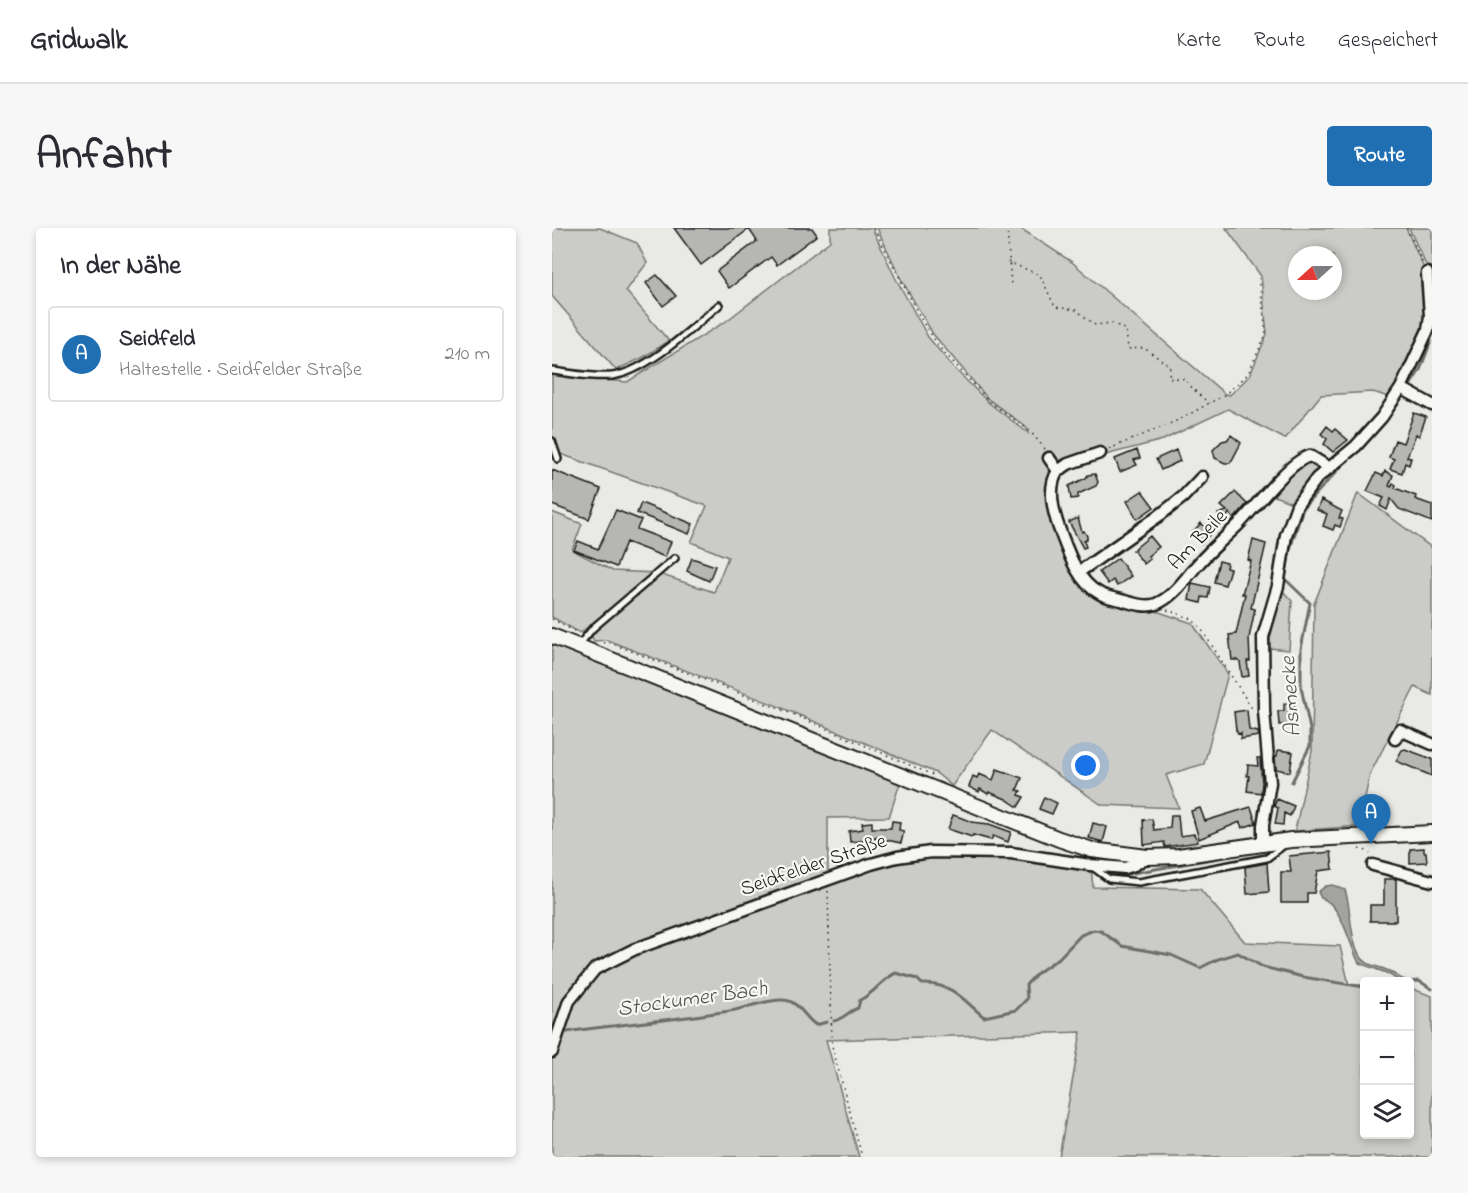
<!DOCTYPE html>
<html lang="de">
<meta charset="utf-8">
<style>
:root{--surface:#fff;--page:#f7f7f7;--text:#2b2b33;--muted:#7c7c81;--line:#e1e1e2;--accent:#1f6fb2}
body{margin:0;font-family:"Indie Flower",sans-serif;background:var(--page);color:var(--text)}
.controls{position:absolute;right:18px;bottom:18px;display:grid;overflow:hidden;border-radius:6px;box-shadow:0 3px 9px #0003}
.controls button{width:54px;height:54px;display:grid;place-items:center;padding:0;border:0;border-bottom:2px solid var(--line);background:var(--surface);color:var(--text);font:30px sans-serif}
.compass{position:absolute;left:736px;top:18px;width:54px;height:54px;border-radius:50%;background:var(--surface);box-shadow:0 3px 9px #0003;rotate:249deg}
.you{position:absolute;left:534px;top:538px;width:21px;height:21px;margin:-15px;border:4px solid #fff;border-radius:50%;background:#1a73e8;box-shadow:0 0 0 9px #1a73e833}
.badge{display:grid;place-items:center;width:39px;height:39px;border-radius:50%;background:var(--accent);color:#fff;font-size:20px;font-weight:700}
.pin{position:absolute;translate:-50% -50px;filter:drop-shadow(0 2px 3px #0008)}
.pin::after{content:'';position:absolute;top:32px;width:21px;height:18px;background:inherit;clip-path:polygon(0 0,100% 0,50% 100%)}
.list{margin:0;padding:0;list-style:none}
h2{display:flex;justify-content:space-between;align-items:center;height:78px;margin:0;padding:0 24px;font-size:26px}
h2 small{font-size:20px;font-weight:400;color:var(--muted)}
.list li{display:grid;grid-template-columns:39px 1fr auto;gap:18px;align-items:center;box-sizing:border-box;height:96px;margin:0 12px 12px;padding:0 12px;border:2px solid var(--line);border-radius:6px}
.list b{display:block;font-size:22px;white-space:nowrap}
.list p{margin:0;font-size:20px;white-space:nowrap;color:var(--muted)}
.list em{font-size:20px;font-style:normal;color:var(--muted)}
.icon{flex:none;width:33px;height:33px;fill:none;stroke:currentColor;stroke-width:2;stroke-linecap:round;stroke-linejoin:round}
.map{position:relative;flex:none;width:880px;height:929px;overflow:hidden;border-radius:6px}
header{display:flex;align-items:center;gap:36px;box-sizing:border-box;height:84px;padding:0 30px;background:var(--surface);border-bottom:2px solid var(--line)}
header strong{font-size:28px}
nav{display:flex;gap:33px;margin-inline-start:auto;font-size:21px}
.intro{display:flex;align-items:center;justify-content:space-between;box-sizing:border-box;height:144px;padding:0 36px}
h1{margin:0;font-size:42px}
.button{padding:15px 27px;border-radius:6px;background:var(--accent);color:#fff;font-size:21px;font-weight:700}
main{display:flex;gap:36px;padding:0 36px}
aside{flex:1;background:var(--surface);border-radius:6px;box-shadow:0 3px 9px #0003}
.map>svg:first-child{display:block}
.green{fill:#cbcbc7;stroke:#747472;stroke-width:1.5;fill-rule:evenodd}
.water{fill:#a3a3a1;stroke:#6d6d6c;stroke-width:1.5}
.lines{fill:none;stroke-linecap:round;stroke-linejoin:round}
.stream{stroke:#6d6d6c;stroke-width:3}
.building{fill:#b6b6b3;stroke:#1c1c1c;stroke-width:1.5}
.lane-casing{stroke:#1c1c1c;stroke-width:10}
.street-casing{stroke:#1c1c1c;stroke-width:15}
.secondary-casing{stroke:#1c1c1c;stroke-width:18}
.path{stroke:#1c1c1c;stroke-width:1.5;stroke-dasharray:1.5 4.5;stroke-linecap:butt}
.lane{stroke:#f6f6f2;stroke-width:5}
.street{stroke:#f6f6f2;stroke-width:10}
.secondary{stroke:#f6f6f2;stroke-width:14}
.labels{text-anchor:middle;stroke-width:4.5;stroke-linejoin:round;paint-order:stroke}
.street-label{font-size:21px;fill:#1c1c1c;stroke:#f6f6f2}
.water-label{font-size:22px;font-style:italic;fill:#525251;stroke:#f6f6f2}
</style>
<header>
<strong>Gridwalk</strong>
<nav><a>Karte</a><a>Route</a><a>Gespeichert</a></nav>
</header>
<div class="intro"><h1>Anfahrt</h1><a class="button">Route</a></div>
<main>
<aside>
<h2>In der Nähe<small></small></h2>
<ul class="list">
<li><span class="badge">A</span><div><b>Seidfeld</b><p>Haltestelle · Seidfelder Straße</p></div><em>210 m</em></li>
</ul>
</aside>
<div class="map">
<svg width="880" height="929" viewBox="0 0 880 929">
<rect width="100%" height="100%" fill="#e9e9e5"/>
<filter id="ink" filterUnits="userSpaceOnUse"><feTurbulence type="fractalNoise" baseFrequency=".0167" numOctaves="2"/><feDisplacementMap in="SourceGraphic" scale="12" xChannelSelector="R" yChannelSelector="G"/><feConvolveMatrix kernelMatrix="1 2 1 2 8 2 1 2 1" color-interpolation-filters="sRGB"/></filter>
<g filter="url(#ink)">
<path class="green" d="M0,0H48L85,15L95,35L74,63L117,113L90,130L64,142L0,68Z
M278,0H320L343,49L376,109L402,140L437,175L476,205L474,199L436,171L381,106L349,51L325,0H468L520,34L673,166L678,167L698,147L715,106L709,48L674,0H854L874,45L876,88L868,118L840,170L821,164L769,167L733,211L676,181L611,212L515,237L507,231C504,236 500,241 498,247C490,283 521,329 537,361L640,395L676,446L652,536L614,547L627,580L550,577L440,502L400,558L384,545L228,479L55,412L42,413L38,405L107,346L162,364L176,329L139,314L155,278L0,223V147L75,154L173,94L278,13ZM745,27H781V63H745Z
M857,0H880V81L877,44Z
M756,232L769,239L740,275L720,267L740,244Z
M806,265L880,320V467L863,459L818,546L807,598L743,603L760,523L762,376Z
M0,284L30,296L20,322L61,343L102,345L28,405L0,389Z
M730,362L740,373L737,422L717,420L721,379Z
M0,416L349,552L337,589L276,590V649L367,628L450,627L539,639L541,659L648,661L693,714L788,718L797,757H812V906H858V760L880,768V929H507L529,804L274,812L307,929H0Z"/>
<path class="water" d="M781,657L793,662C800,680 797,723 814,734C821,739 830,739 837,743C845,747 848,752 857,753H846L837,746L807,735C798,718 789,675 769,670L766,664L774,658Z"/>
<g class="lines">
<path class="stream" d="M859,156L868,142L879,113
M838,186L846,176
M740,554L758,518V501L749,459V421L758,375L733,351L738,321L751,280L797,230
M564,648L700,624
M857,754L867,753L880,761
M282,793C291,791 297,783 306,780L308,772C323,765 330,751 344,745L365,751L370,756C401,755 410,771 432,789L464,782L475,771L474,757L484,746L507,730L529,707L542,702L549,703L570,718L619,727L648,740L666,731L686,725L711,739L751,749L812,759
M8,805C66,796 125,792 183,782C197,779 224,769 237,773C247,775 254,791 264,797L275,794"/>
</g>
<path class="building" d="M122,0H260L265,7L225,37L219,29L177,60L165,43L205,13L197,1L149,37Z
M105,47L124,68L111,78L94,55Z
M862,185L874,189L867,208L864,206L855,229L859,230L857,237L853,235L850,245L838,241L842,231L837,229L843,212L851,215Z
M775,198L781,203L783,201L796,212L781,224L772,216L775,211L769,206Z
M679,207L689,215L680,232L678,235H673L663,230L661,222L670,213L675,212Z
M585,222L588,230L582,232L585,237L568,244L563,231Z
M624,222L628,233L609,242L604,231Z
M0,242L49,261L37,291L0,277Z
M833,243L841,247L837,258L839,259L841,255L844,257L843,260L864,268L863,271L880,277V294L847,281L839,271L835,282L828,278L832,270L815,263L824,245L831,248Z
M543,246L546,254L544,258L526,266V270L519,271L517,258L534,250L536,247Z
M590,263L602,279L585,291L575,273Z
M683,264L695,276L682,291L677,285L674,291L668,293L666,286L675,283L669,278Z
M769,272L790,283L787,290L791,291L788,299L783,297L781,302L771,298L775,286L765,282Z
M89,275L141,296L137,306L85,285Z
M64,282L89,292L85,301L119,314L113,329L74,314L64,339L22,322L26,313L46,321Z
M526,290L530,304L532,303L535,308V311L532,313L534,319L531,320L517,294Z
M649,295L659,305L649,316L639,306Z
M598,308L607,319L596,328L598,331L592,336L581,322Z
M701,312L714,316L699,380L703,381L697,410L698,433H695L697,448L690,449L688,434L686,432H680L677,407L684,406L693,366H690L699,333L696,332Z
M140,330L163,338L157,353L135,343Z
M566,330L579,348L565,358L561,352L556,356L547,344Z
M667,333L675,335L674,340L678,341L673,357L662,354Z
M640,355L658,359L656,370L650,369L649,375L637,372Z
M742,475L744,496L727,497L726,483H732V476Z
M695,482L697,502L706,504L707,508L689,511V505L686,506L684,502L682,484Z
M853,521L880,531V548L844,533L850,522Z
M726,522L741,524L738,544L724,541L723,528H725Z
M705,530H708L710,555L709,565L695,563L697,548H695L696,537L706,538Z
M445,541L470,550L465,562L469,563L467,567L472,569L466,579L454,571L437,564L436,566L428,561L427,564L417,559L421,548L425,550L427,546L441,552Z
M492,569L505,575L500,586L487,581Z
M725,571L742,578L738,588L732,585L731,597L723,596L726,580L722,578Z
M699,579L704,595L690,600L688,594L647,611L639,583L648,580L653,593Z
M401,587L419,593V594L437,596L459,604L456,614L441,608L439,612L421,607L420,609L396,601Z
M619,587H626L628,608L642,606L646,614L613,619L612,614L592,617L591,592L600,591L602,602L618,600Z
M340,593L348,594L347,602L352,603L349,615L321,609L322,612L298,614L297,603L311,601L310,595L320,594V600H339Z
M541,595L555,599L551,614L537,610Z
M872,620V624H874L875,634L858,635V621Z
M779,624L781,641L766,643L762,665H755V675H729V644H739L737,628Z
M715,635L717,664L695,666L693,639Z
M832,651H844V693H818V677H832Z"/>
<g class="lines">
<defs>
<path id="lane" d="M0,143C19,145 41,150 60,148C95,144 141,99 167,77
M0,213L6,231
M27,417L41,400L123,330
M542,640L557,651L587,654L715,630L732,617"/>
<path id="street" d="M849,160L880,177
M497,230L506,243C495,259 501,283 507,300C515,321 525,354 547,365C553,369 561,370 569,372C580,375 593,380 604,376C622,369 635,348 647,335C659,321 673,310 686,297C702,281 738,232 758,228L778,240
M506,243L516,236L548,225
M527,344L608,287L631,269L650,249
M843,511L848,502L880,516
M711,616V597L718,555L712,483L711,409L726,358L734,307L745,277L765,250L804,218L830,189L849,160L876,102L878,88L875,45
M821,637L880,653
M0,824L17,773L43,741L83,721L319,636L345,629L379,624L459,625L538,637L573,640L582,637L595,629"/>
<path id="secondary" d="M0,408L507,611L540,622L595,629L626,628L739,612L880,605"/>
</defs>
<use href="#lane" class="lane-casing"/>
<use href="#street" class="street-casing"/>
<use href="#secondary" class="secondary-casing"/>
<path class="path" d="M322,0L370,93L389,121L439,175L478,203L493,221
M455,0L459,57
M855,0L871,36
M456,34L488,47L503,79L524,82L543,97L560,95L574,102L576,121L592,120L618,138L617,150L632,151L646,166L657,175
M557,221L629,191L672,167L696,146L714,106L707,48L705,47
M615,382L638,390L648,399L701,482
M0,391L26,405
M51,415L56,414L243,487L383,548
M807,621L815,623L818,626
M276,663L280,818L310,929"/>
<use href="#lane" class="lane"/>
<use href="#street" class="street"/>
<use href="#secondary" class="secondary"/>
</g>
</g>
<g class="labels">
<g class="street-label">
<text transform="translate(645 311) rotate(-46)" y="7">Am Beile</text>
<text transform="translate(261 636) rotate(-19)" y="7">Seidfelder Straße</text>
</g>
<g class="water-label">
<text transform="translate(737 469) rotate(-94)" y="8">Asmecke</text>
<text transform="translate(140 769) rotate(-8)" y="8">Stockumer Bach</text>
</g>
</g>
</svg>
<div class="controls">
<button>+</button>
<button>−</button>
<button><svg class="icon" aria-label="layers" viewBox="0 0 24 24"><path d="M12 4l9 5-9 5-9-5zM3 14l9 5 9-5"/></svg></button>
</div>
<svg class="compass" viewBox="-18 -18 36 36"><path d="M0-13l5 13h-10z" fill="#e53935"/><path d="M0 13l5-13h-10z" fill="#7c7c81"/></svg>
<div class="you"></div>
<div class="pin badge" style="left:819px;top:616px">A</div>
</div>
</main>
